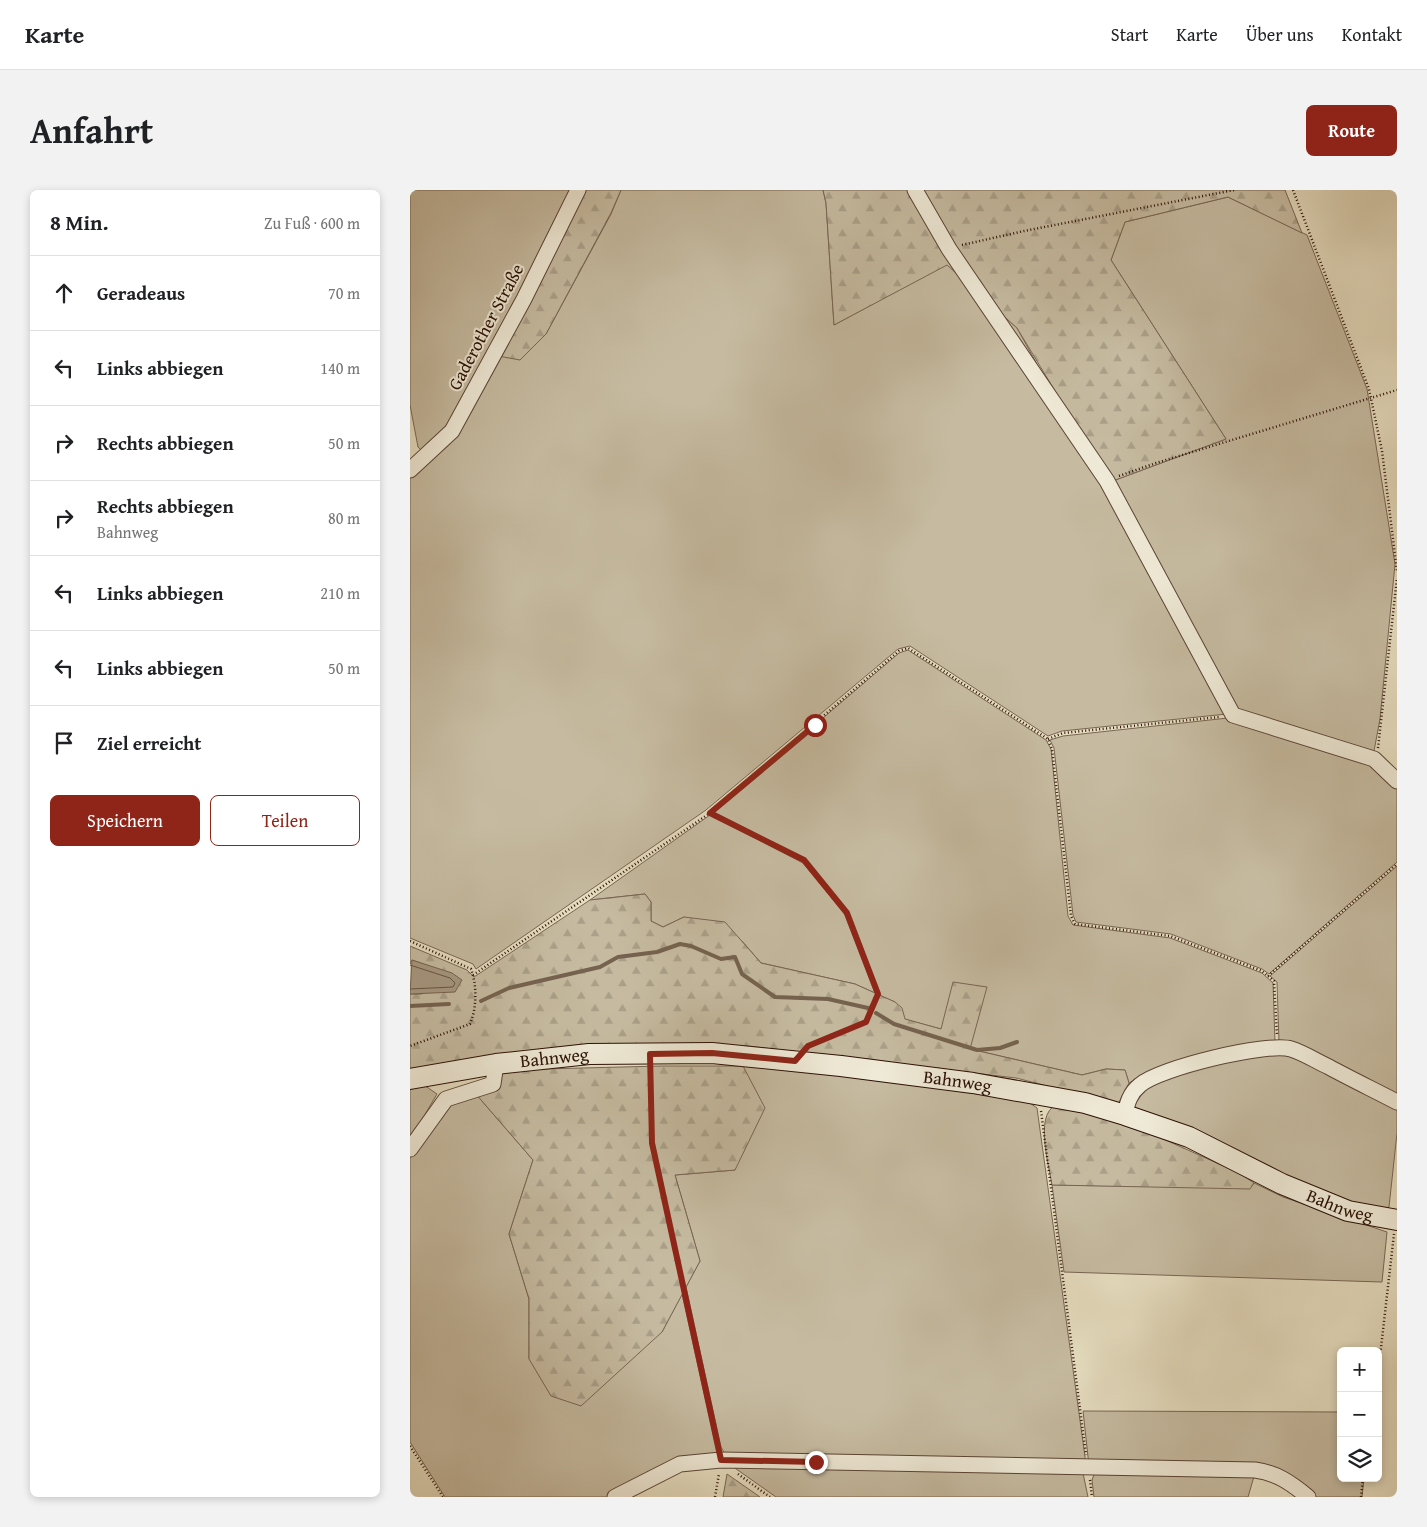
<!DOCTYPE html>
<html lang="de">
<meta charset="utf-8">
<style>
:root{--surface:#fff;--page:#f2f2f2;--text:#202124;--muted:#757577;--line:#e0e0e0;--accent:#8f2418}
body{margin:0;font-family:"Gentium Book Plus",serif;background:var(--page);color:var(--text)}
.controls{position:absolute;right:15px;bottom:15px;display:grid;overflow:hidden;border-radius:8px;box-shadow:0 2px 8px #0003}
.controls button{width:45px;height:45px;display:grid;place-items:center;padding:0;border:0;border-bottom:1px solid var(--line);background:var(--surface);color:var(--text);font:25px sans-serif}
.stop{position:absolute;width:15px;height:15px;margin:-11px;border:4px solid #8f2418;border-radius:50%;background:#fff}
.stop.end{background:#8f2418;border-color:#fff;box-shadow:0 1px 5px #0008}
.list{margin:0;padding:0;list-style:none}
h2{display:flex;justify-content:space-between;align-items:center;height:65px;margin:0;padding:0 20px;font-size:21px}
h2 small{font-size:16px;font-weight:400;color:var(--muted)}
.list li{display:grid;grid-template-columns:32px 1fr auto;gap:15px;align-items:center;box-sizing:border-box;height:75px;padding:0 20px;border-top:1px solid var(--line)}
.list b{display:block;font-size:19px;white-space:nowrap}
.list p{margin:0;font-size:16px;white-space:nowrap;color:var(--muted)}
.list em{font-size:16px;font-style:normal;color:var(--muted)}
.actions{display:flex;gap:10px;padding:15px 20px}
.actions a{flex:1;padding:11px 0;border:1px solid var(--accent);border-radius:8px;text-align:center;font-size:18px;color:var(--accent)}
.actions .main{background:var(--accent);color:#fff}
.icon{flex:none;width:28px;height:28px;fill:none;stroke:currentColor;stroke-width:2;stroke-linecap:round;stroke-linejoin:round}
.map{position:relative;flex:none;width:987px;height:1307px;overflow:hidden;border-radius:8px}
header{display:flex;align-items:center;gap:30px;box-sizing:border-box;height:70px;padding:0 25px;background:var(--surface);border-bottom:1px solid var(--line)}
header strong{font-size:24px}
nav{display:flex;gap:28px;margin-inline-start:auto;font-size:18px}
.intro{display:flex;align-items:center;justify-content:space-between;box-sizing:border-box;height:120px;padding:0 30px}
h1{margin:0;font-size:35px}
.button{padding:12px 22px;border-radius:8px;background:var(--accent);color:#fff;font-size:18px;font-weight:700}
main{display:flex;gap:30px;padding:0 30px}
aside{flex:1;background:var(--surface);border-radius:8px;box-shadow:0 2px 8px #0003}
.map>svg:first-child{display:block}
.grass{fill:#c6bba1;stroke:#786653}
.forest{fill:url(#forest-firs);stroke:#786653}
.water{fill:#a69881;stroke:#75624f}
.lines{fill:none;stroke-linecap:round;stroke-linejoin:round}
.shore{stroke:#685443;stroke-width:1}
.stream{stroke:#75624f;stroke-width:4}
.minor-casing{stroke:#5a4434;stroke-width:17}
.secondary-casing{stroke:#2b1005;stroke-width:22}
.path{stroke:#2b1005;stroke-width:2.5;stroke-dasharray:1 2.5;stroke-linecap:butt}
.minor{stroke:#efead7;stroke-width:15}
.secondary{stroke:#efead7;stroke-width:20}
.route{stroke:#8f2418;stroke-width:6}
.labels{text-anchor:middle;stroke-width:4;stroke-linejoin:round;paint-order:stroke}
.street-label{font-size:18px;fill:#2b1005;stroke:#efead7}
</style>
<header>
<strong>Karte</strong>
<nav><a>Start</a><a>Karte</a><a>Über uns</a><a>Kontakt</a></nav>
</header>
<div class="intro"><h1>Anfahrt</h1><a class="button">Route</a></div>
<main>
<aside>
<h2>8 Min.<small>Zu Fuß · 600 m</small></h2>
<ul class="list">
<li><svg class="icon" aria-label="ahead" viewBox="0 0 24 24"><path d="M12 20V5M6 11l6-6 6 6"/></svg><div><b>Geradeaus</b></div><em>70 m</em></li>
<li><svg class="icon" aria-label="left" viewBox="0 0 24 24"><path d="M17 20v-9H6M10 6l-5 5 5 5"/></svg><div><b>Links abbiegen</b></div><em>140 m</em></li>
<li><svg class="icon" aria-label="right" viewBox="0 0 24 24"><path d="M7 20v-9h11M14 6l5 5-5 5"/></svg><div><b>Rechts abbiegen</b></div><em>50 m</em></li>
<li><svg class="icon" aria-label="right" viewBox="0 0 24 24"><path d="M7 20v-9h11M14 6l5 5-5 5"/></svg><div><b>Rechts abbiegen</b><p>Bahnweg</p></div><em>80 m</em></li>
<li><svg class="icon" aria-label="left" viewBox="0 0 24 24"><path d="M17 20v-9H6M10 6l-5 5 5 5"/></svg><div><b>Links abbiegen</b></div><em>210 m</em></li>
<li><svg class="icon" aria-label="left" viewBox="0 0 24 24"><path d="M17 20v-9H6M10 6l-5 5 5 5"/></svg><div><b>Links abbiegen</b></div><em>50 m</em></li>
<li><svg class="icon" aria-label="arrive" viewBox="0 0 24 24"><path d="M6 21V4h12l-3 4 3 4H6"/></svg><div><b>Ziel erreicht</b></div></li>
</ul>
<div class="actions"><a class="main">Speichern</a><a>Teilen</a></div>
</aside>
<div class="map">
<svg width="987" height="1307" viewBox="0 0 987 1307">
<defs>
<pattern id="forest-firs" width="22" height="20" patternUnits="userSpaceOnUse" patternTransform="scale(1.25)"><rect width="22" height="20" fill="#c6bba1"/><path d="M5 1l3.5 6h-7zM16 11l3.5 6h-7z" fill="#aaa089"/></pattern>
</defs>
<rect width="100%" height="100%" fill="#e6dec1"/>
<filter id="stains"><feTurbulence type="fractalNoise" baseFrequency=".004" numOctaves="4"/><feColorMatrix values="0 0 0 0 .2 0 0 0 0 .09 0 0 0 0 .02 0 0 0 .5 -.17"/></filter>
<radialGradient id="worn" r=".72"><stop offset=".6" stop-color="#630" stop-opacity="0"/><stop offset="1" stop-color="#630" stop-opacity=".3"/></radialGradient>
<path class="grass" d="M0,0H162L50,218L29,245L13,262L8,257L0,215Z
M211,0H413L416,13L424,135L537,74L607,138L704,313L817,524L652,541L638,546L500,456L488,459L296,620L66,779L63,774L0,748V288L21,269L88,166L136,144L201,24Z
M818,7L897,45L957,199L985,374L970,529L964,561L828,520L700,292L816,249L701,70L715,32Z
M498,460L636,550L641,559L658,726L663,735L760,748L852,783L863,793L865,852L734,885L719,893L715,880L696,879L672,885L560,859L531,839L494,829L485,812L471,806L438,721L394,668L303,622L489,463Z
M818,528L953,568L987,595V672L859,784L852,779L761,744L666,732L663,725L644,558L640,550L653,546Z
M300,625L393,673L434,723L465,803L445,794L351,773L332,751L274,727L253,737L241,731V712L235,704L180,710Z
M987,676V907L869,852L867,792L860,786Z
M846,862L880,864L987,916V943L979,1017L974,1020L930,1010L722,920L721,910L740,893Z
M333,876L412,882L617,911L627,918L676,1274L315,1264L311,1257L276,1097L290,1071L265,985L325,980Z
M11,893L27,904L0,950V895Z
M65,903L123,970L99,1044L119,1109V1169L252,1142L272,1104L308,1266L200,1307H35L0,1252V963L36,914Z
M844,993L873,1007L977,1042L972,1092L654,1082L642,995L840,998Z
M673,1221L931,1222V1288H954L952,1307H902L874,1284L679,1276Z
M322,1276L673,1283L678,1307H366Z
M685,1282L845,1283L838,1307H684L682,1290Z"/>
<path class="forest" d="M173,0H211L201,23L136,144L110,170L88,166Z
M413,0H875L892,43L818,7L715,32L701,70L816,249L700,292L607,138L537,75L424,135L416,13Z
M235,704L241,712V731L253,737L274,727L315,732L351,773L445,794L485,812L492,818L495,829L531,839L543,792L577,797L560,859L672,885L696,879L715,880L719,893L708,914L606,888L338,856L194,855L0,879V804H12L21,777L2,770L0,774V756L57,780L64,787L180,710Z
M252,876H333L355,918L325,980L265,985L290,1071L252,1142L171,1216L141,1206L119,1169V1109L99,1044L123,970L65,903L93,880Z
M651,914L729,938L829,983L844,993L840,999L642,995C639,975 622,917 651,914Z
M317,1284L350,1307H313Z"/>
<path class="water" d="M2,770L42,783L52,790L45,802L0,804Z"/>
<g class="lines">
<path class="shore" d="M0,775L40,788L45,793L43,797L0,799"/>
<path class="stream" d="M71,811L99,798L190,777L208,767L247,762L270,754L281,756L311,769L325,767L332,784L365,807L418,809L458,818
M0,816L39,814
M466,823L484,834L567,860L590,858L607,852"/>
<defs>
<path id="minor" d="M505,0L539,59L697,291L823,525L964,569L987,591
M0,280L42,241L114,109L168,0
M715,925C717,913 720,903 730,895C749,878 857,852 881,859C894,863 906,871 919,877C941,889 964,900 987,912
M0,959L36,909L83,894L86,874
M205,1307L270,1274L311,1270L845,1280C867,1283 881,1293 898,1307"/>
<g id="secondary">
<path id="s1" d="M0,889L86,874L179,864L302,863L431,876L563,893L675,913L715,925L779,947L872,994L938,1021L987,1030"/>
</g>
</defs>
<use href="#minor" class="minor-casing"/>
<use href="#secondary" class="secondary-casing"/>
<path class="path" d="M883,0L959,199L972,261L987,381
M552,55L614,41L824,0
M709,286L746,273L987,200
M638,549L653,543L809,527
M968,558L987,388
M300,623L394,670L437,723L468,804L456,832L399,856
M0,751L61,779C67,795 67,818 60,834L0,856
M63,785L300,623L489,461L498,458L638,549L642,559L661,726L665,734L760,746L852,781L864,791L867,845
M858,786L987,674
M240,879L241,953L308,1256
M631,921L676,1265
M968,1184L984,1044
M0,1256L33,1307
M328,1284L360,1307
M680,1290L682,1307
M305,1307L309,1284
M951,1307L953,1288"/>
<use href="#minor" class="minor"/>
<use href="#secondary" class="secondary"/>
</g>
<g class="lines">
<path class="route" d="M405,535L300,623L394,670L437,723L468,804L456,832L398,856L385,871L302,863L240,864L242,953L311,1270L406,1272"/>
</g>
<g class="labels">
<g class="street-label">
<text transform="translate(76 137) rotate(-62)" y="6">Gaderother Straße</text>
<text dy="6" stroke="none"><textPath href="#s1" startOffset="146">Bahnweg</textPath></text>
<text dy="6" stroke="none"><textPath href="#s1" startOffset="551">Bahnweg</textPath></text>
<text dy="6" stroke="none"><textPath href="#s1" startOffset="956">Bahnweg</textPath></text>
</g>
</g>
<rect width="100%" height="100%" filter="url(#stains)"/>
<rect width="100%" height="100%" fill="url(#worn)"/>
</svg>
<div class="controls">
<button>+</button>
<button>−</button>
<button><svg class="icon" aria-label="layers" viewBox="0 0 24 24"><path d="M12 4l9 5-9 5-9-5zM3 14l9 5 9-5"/></svg></button>
</div>
<div class="stop" style="left:405px;top:535px"></div>
<div class="stop end" style="left:406px;top:1272px"></div>
</div>
</main>
